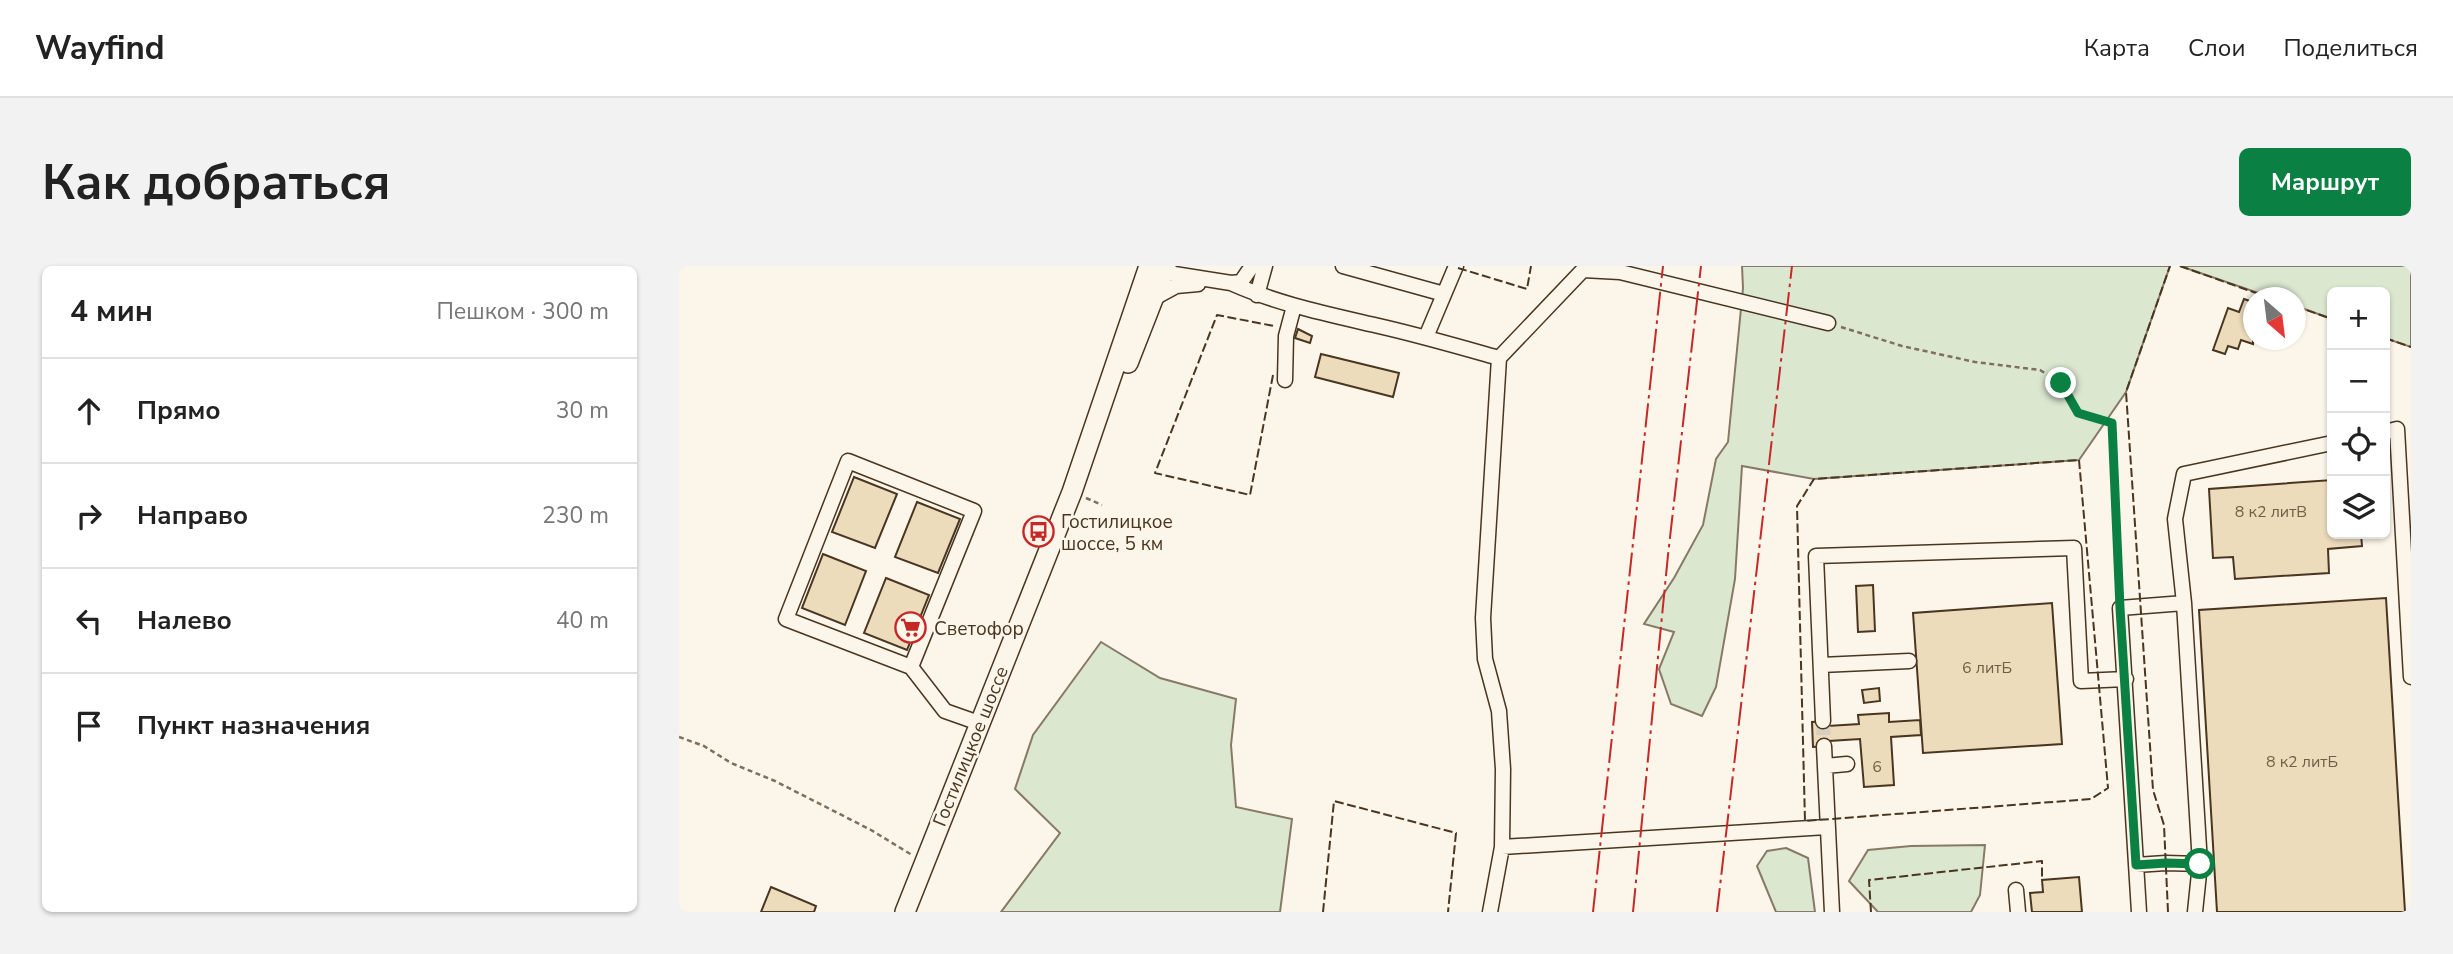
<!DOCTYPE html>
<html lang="ru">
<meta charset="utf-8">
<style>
:root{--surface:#fff;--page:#f2f2f2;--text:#222;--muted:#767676;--line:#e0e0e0;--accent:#0b8043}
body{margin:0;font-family:"Nunito Sans",sans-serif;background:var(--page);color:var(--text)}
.controls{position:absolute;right:21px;top:21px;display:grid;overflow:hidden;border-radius:10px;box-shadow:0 2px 5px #0004}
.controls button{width:63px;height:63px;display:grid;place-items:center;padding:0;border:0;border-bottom:2px solid var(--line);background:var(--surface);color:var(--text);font:35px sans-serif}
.compass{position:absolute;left:1564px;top:21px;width:63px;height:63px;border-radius:50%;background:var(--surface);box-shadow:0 2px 5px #0004;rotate:152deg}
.stop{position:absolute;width:21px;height:21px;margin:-16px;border:5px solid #0b8043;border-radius:50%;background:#fff}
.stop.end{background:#0b8043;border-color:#fff;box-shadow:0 2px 7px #0008}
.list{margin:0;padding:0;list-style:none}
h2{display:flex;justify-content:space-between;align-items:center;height:91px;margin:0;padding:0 28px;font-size:30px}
h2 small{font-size:23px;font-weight:400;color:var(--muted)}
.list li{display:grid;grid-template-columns:46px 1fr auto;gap:21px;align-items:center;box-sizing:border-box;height:105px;padding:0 28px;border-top:2px solid var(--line)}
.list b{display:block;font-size:26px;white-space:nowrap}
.list em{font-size:23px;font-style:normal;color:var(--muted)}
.icon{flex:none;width:38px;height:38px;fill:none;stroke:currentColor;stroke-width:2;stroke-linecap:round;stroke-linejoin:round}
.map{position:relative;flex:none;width:1732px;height:646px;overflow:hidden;border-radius:10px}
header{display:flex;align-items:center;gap:42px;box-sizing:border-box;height:98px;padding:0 35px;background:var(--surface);border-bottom:2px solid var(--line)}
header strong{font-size:33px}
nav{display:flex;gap:38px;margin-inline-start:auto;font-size:24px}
.intro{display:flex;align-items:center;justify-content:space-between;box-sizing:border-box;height:168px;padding:0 42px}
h1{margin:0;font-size:49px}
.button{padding:18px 32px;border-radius:10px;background:var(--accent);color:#fff;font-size:24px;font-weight:700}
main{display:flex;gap:42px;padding:0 42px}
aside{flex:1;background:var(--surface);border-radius:10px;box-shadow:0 2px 5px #0004}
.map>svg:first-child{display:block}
.green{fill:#dce7d0;stroke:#887966;stroke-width:2}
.building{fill:#ecdcbc;stroke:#4a3520;stroke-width:2}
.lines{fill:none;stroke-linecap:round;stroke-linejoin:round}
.minor-tunnel{stroke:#d8cfc1;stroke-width:14;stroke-dasharray:14 7;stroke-linecap:butt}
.minor-casing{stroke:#4a3520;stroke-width:17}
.major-casing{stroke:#4a3520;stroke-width:22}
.path{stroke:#7f6f5c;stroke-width:2.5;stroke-dasharray:5 3.5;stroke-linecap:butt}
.minor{stroke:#fbf6e9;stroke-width:14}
.major{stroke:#fbf6e9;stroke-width:19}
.fence{stroke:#4a3520;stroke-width:2;stroke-dasharray:9 3.5;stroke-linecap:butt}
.power{stroke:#c62828;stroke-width:2;stroke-dasharray:24 5 3.5 5;stroke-linecap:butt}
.route{stroke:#0b8043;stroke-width:9}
.labels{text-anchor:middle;stroke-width:5;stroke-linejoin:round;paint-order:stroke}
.number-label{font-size:16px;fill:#725f47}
.poi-label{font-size:19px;fill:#4a3520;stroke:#fbf6e9;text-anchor:start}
.street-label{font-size:19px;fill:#4a3520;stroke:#fbf6e9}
</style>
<header>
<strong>Wayfind</strong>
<nav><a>Карта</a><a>Слои</a><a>Поделиться</a></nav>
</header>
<div class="intro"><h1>Как добраться</h1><a class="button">Маршрут</a></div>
<main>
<aside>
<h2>4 мин<small>Пешком · 300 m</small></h2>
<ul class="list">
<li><svg class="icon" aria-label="ahead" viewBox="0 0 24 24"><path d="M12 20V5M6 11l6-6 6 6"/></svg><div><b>Прямо</b></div><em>30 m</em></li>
<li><svg class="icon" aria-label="right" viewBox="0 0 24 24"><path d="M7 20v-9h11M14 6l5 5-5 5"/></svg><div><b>Направо</b></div><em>230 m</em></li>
<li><svg class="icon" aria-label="left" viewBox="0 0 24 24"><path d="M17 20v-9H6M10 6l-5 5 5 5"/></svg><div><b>Налево</b></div><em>40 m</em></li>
<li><svg class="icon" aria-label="arrive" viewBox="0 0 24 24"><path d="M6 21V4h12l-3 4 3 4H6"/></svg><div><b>Пункт назначения</b></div></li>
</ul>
</aside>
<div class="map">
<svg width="1732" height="646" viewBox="0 0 1732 646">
<rect width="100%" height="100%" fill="#fbf6e9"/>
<path class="green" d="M1063,0H1491L1447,126L1400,194L1135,213L1063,200L1056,313L1037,421L1023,450L992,438L980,403L995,366L965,358L995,312L1024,259L1037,193L1049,176L1064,22Z
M1501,0H1732V81L1706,72V26H1653V53L1617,40L1616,32L1591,31Z
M422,376L481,412L557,433L552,479L557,541L613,553L601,646H322L381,567L336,523L354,469Z
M1306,579L1301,629L1292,646H1199L1170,615L1189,584L1232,580Z
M1107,582L1129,592L1136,646H1097L1078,600L1088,585Z"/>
<path class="building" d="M1565,33L1574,36V78L1562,74L1559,83L1549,80L1546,88L1534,84L1549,42L1560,46Z
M619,63L633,70L631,77L616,72Z
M642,88L720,107L714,131L636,111Z
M175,211L218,228L196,282L153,266Z
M1653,214V268H1682L1683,280L1649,283L1650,307L1556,313L1554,291L1534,292L1530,223Z
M238,236L281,253L259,307L216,291Z
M144,288L187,305L166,359L123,342Z
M207,312L250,329L228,384L185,367Z
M1194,319L1196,365L1179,366L1177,320Z
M1707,332L1726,646H1538L1520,344Z
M1373,337L1383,478L1244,487L1234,347Z
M1200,422L1201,435L1185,437L1183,424Z
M1210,447V456L1241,454L1242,469L1212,471L1215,519L1185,521L1181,473L1150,475V480L1134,481L1133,456L1149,455V460L1180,458L1179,449Z
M1400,611L1403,646H1353L1351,627L1364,626L1363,614Z
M92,621L137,640L135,646H82Z"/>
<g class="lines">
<path class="minor-tunnel" d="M1144,455L1145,480"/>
<defs>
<path id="minor" d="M664,0L765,28
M477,5L552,17L562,16L573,0
M552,17C601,39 653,49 704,61C743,70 781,81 820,92
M578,29L586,0
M475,32L497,20L519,18
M747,71L777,0
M606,114L607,70L615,40
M1706,166L1718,163L1732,411
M1142,399L1230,395
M232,401L107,353L169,195L295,245L232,401L266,445L300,457
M1144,455L1137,290L1395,282L1402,415L1447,413
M1145,480L1153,646
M1146,500L1168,498
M823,581L1148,561
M1457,599L1487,597L1521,598
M1337,624L1339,646
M811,646L823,581L824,503L820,445L806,393L804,352L820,92L904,4L941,6L1149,57
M1460,646L1441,342L1505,337
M1516,646L1521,598L1505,337L1496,253L1505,208L1653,177"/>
<path id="major" d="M449,97L487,0
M226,646L393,226L470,0"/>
</defs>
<use href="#minor" class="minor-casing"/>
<use href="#major" class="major-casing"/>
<path class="path" d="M1162,61L1223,80L1296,96L1361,104L1382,117L1399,147L1433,157L1440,328
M407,232L423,239
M0,471L25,480L52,497L96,515L192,564L233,589"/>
<use href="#minor" class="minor"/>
<use href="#major" class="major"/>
<path class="fence" d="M1501,0L1591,32
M779,2L848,23L852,0
M1616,40L1653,53
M1706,72L1732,81
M594,109L571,229L476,207L538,49L595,60
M1400,194L1429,522L1412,533L1126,555L1118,240L1135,213Z
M644,646L655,535L777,567L769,646
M1192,646L1190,614L1363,595V614
M1489,646L1485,559L1474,524L1447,126L1491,0"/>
<path class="power" d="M914,646L984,0
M954,646L989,289L1022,0
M1038,646L1113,0"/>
</g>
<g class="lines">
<path class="route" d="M1382,117L1399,147L1433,157L1441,342L1457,599L1487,597L1521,598"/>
</g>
<defs>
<symbol id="bus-ring" viewBox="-11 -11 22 22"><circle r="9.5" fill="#fbf6e9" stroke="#c62828" stroke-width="1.5"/><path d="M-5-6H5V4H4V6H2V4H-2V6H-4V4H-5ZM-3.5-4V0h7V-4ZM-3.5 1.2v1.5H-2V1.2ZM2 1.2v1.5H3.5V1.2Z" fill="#c62828"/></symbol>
<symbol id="supermarket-ring" viewBox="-11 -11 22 22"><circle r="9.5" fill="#fbf6e9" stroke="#c62828" stroke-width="1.5"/><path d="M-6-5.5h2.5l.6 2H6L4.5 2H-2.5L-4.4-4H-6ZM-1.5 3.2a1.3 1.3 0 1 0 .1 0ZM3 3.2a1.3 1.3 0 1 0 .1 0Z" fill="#c62828"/></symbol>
</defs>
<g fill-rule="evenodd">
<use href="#bus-ring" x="342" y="248" width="35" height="35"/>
<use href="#supermarket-ring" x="214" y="344" width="35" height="35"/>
</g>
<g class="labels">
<g class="number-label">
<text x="1592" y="251">8 к2 литВ</text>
<text x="1308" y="407">6 литБ</text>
<text x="1623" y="501">8 к2 литБ</text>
<text x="1198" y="506">6</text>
</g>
<g class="poi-label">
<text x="382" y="262">Гостилицкое<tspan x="382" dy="22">шоссе, 5 км</tspan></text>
<text x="255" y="369">Светофор</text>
</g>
<g class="street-label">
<text transform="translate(291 480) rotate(-68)" y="7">Гостилицкое шоссе</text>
</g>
</g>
</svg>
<div class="controls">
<button>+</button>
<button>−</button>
<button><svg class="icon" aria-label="locate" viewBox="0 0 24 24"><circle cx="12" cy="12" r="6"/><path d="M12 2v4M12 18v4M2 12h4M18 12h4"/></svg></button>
<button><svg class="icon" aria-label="layers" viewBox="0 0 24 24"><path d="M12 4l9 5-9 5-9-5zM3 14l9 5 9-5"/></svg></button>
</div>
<svg class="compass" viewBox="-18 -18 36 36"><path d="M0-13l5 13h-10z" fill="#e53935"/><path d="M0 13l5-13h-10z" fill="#767676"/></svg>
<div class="stop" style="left:1521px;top:598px"></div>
<div class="stop end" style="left:1382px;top:117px"></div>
</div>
</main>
